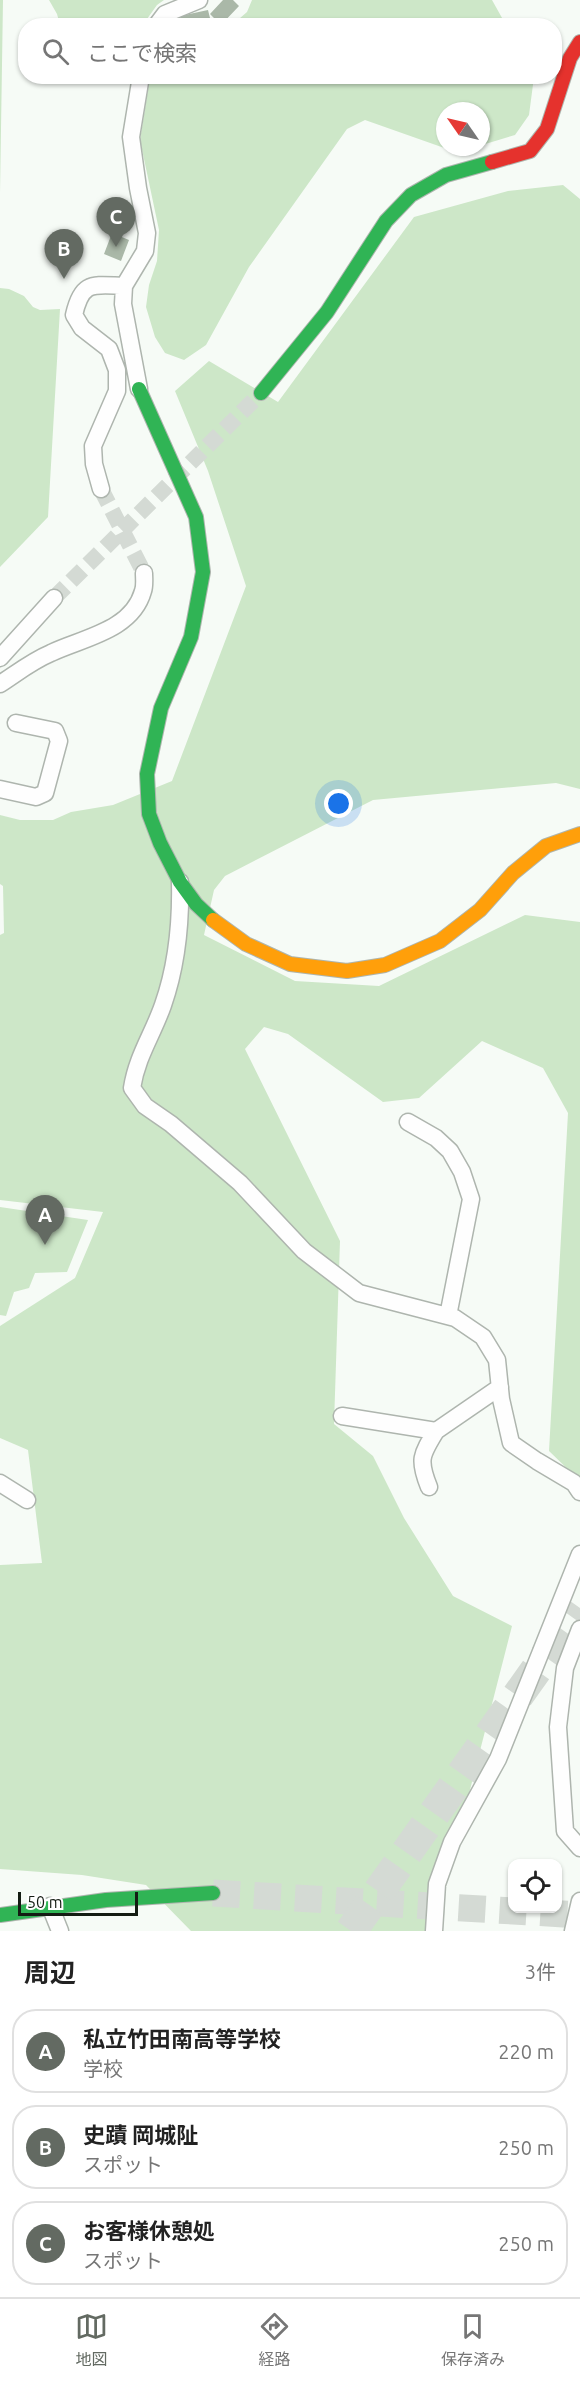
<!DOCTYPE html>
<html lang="ja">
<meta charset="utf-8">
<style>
:root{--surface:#fff;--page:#f6f6f6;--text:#222;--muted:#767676;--line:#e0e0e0;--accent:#636a62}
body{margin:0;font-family:Ubuntu,"Noto Sans JP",sans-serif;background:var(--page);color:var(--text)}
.controls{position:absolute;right:18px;bottom:18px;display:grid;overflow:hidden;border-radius:12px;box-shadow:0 2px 4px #0004}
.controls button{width:54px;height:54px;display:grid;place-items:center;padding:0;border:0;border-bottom:2px solid var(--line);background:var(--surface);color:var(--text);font:30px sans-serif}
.compass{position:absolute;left:436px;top:102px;width:54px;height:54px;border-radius:50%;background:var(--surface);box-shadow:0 2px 4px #0004;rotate:304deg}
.scale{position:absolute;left:18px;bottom:15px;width:120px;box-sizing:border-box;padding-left:6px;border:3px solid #141c13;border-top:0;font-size:16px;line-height:21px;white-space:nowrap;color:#141c13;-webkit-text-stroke:4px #fff;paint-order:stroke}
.you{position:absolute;left:339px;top:804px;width:21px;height:21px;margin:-15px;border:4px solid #fff;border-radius:50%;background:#1a73e8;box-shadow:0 0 0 9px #1a73e833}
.badge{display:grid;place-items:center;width:39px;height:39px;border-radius:50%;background:var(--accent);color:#fff;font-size:20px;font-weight:700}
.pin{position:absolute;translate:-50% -50px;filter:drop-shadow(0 2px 3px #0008)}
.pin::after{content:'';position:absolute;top:32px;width:21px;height:18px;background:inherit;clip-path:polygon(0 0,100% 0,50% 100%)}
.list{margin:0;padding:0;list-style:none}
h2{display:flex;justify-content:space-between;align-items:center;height:78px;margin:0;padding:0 24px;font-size:26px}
h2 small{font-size:20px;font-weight:400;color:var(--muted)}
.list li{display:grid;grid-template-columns:39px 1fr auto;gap:18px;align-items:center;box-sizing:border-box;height:84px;margin:0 12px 12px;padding:0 12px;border:2px solid var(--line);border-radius:24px}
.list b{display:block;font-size:22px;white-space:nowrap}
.list p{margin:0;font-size:20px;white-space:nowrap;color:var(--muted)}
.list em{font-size:20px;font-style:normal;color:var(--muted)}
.icon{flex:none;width:33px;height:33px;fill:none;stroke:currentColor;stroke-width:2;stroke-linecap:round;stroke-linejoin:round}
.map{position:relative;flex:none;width:580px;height:1931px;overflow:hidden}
.search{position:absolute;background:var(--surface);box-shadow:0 2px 4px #0004;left:18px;right:18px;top:18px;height:66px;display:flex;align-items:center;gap:15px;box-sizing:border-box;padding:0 21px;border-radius:24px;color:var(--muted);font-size:22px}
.sheet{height:366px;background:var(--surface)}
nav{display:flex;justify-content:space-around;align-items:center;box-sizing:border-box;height:84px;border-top:2px solid var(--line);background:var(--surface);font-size:16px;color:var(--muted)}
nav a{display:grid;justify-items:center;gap:3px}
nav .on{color:var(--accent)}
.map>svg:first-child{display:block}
.green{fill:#cde7c8}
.building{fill:#aab8a8}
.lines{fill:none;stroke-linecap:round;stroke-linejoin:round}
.street-tunnel{stroke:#d4dad4;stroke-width:16;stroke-dasharray:16 8;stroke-linecap:butt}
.primary-tunnel{stroke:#d4dad4;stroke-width:27;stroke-dasharray:27 14;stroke-linecap:butt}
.highway-tunnel{stroke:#d4dad4;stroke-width:32;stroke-dasharray:32 16;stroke-linecap:butt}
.street-casing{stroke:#aeb5ae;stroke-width:19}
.fast-casing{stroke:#aeb5ae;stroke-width:16}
.slow-casing{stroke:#aeb5ae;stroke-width:16}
.jam-casing{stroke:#aeb5ae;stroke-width:16}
.street{stroke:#fefefe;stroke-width:16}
.fast{stroke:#30b455;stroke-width:14}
.slow{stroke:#ff9f0a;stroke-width:14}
.jam{stroke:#e5322d;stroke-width:14}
</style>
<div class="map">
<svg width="580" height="1931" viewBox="0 0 580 1931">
<rect width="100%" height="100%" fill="#f6fbf6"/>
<path class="green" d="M0,0H3L0,193Z
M49,0H164L157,5L142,26L60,25L57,14Z
M252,0H492L506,25H232L247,12Z
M150,77H534L529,115L515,135L482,145L481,111H445V147H467L450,150L365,120L347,129L249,267L206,345L184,360L165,353L155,337L146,307L149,285L157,261L159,230L140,140Z
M563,185L580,199V789L556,783L373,800L225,876L214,890L204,935L295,981L379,986L525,915L580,922V1481L549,1451L568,1113L543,1068L482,1041L419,1098L383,1102L288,1034L264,1027L245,1049L340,1241L334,1424L373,1456L404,1518L453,1596L512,1626L452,1860L429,1931H191L146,1885L82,1875L0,1869V1565L42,1563L28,1450L0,1438V1326L75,1278L103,1212L0,1200V935L4,933L3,886L0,884V815L20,820H53L71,812L113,805L172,781L246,586L208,471L175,391L209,361L278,402L414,217L508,191Z
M0,288L9,289L24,296L33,307L40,310L60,309L48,517L0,567Z
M0,1207L88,1220L67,1272L35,1273L29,1288L14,1292L6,1316L0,1315Z"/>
<path class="building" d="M223,0H233L239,6L221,25L210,14Z
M208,10L211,22L182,26L180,16Z
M112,233L129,240L121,261L104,254Z"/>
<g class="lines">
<path class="street-tunnel" d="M101,489L144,573
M54,598L261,393"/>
<path class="primary-tunnel" d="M213,1893L580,1915"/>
<path class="highway-tunnel" d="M351,1931L580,1608"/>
<defs>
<path id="street" d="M156,26L165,14L199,0
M139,389L123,304L124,286L145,251L147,233L138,188L131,137L141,76
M101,489L94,464L93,446L117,391V370L109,349L82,328L74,315C82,280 93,285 124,286
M0,658L54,598
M0,684C17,673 32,661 51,653C82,638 132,631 143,591C145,586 144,578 144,573
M0,789L36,797L45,793L59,741L55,731L16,723
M180,882C181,924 177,965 163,1005C153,1034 137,1056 132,1088L145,1106L171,1124L240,1183L304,1251L359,1293L455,1318L483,1337L497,1360L501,1399L511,1443L537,1461L574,1483L580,1492
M408,1122L436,1138L450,1151L462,1172L471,1199L448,1316
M342,1416L436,1431L500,1387
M0,1483L27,1500
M429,1487C418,1460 421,1455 436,1431
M580,1629L565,1668L558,1727L565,1831L580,1848
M50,1906L60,1931
M434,1931L437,1884L452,1842L498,1759L580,1554
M573,1931L580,1901"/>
<path id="fast" d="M139,389L196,517L203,572L191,637L161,708L147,774L149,814L160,843L180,882L196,904L213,920
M261,393L327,312L386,221L411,195L446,175L492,162
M0,1915L106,1900L213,1893"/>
<path id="slow" d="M213,920L246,944L290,964L347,971L385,965L440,941L480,910L513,873L546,846L580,834"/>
<path id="jam" d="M492,162L530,151L547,129L570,58L580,42"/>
</defs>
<use href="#street" class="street-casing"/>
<use href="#fast" class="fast-casing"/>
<use href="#slow" class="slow-casing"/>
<use href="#jam" class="jam-casing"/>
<use href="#street" class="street"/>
<use href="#fast" class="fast"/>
<use href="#slow" class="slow"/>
<use href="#jam" class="jam"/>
</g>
</svg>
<div class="controls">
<button><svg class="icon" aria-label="locate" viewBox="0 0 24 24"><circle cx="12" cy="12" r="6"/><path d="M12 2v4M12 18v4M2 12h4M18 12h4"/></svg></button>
</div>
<svg class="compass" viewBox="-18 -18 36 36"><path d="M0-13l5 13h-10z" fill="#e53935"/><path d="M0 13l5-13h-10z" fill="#767676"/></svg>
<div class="scale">50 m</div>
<div class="you"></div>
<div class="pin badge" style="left:45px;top:1245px">A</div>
<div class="pin badge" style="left:64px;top:279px">B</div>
<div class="pin badge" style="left:116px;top:247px">C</div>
<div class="search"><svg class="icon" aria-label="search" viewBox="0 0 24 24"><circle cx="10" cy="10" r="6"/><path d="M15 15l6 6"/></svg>ここで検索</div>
</div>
<section class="sheet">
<h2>周辺<small>3件</small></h2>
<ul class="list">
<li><span class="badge">A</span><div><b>私立竹田南高等学校</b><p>学校</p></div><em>220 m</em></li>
<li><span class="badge">B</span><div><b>史蹟 岡城阯</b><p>スポット</p></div><em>250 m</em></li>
<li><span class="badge">C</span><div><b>お客様休憩処</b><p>スポット</p></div><em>250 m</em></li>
</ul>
</section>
<nav>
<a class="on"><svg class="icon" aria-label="map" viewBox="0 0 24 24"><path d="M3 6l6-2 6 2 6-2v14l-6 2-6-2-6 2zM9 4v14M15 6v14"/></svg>地図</a>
<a><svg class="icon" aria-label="directions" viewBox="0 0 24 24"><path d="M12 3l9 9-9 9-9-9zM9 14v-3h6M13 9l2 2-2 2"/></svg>経路</a>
<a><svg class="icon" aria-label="saved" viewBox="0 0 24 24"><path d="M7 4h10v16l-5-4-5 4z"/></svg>保存済み</a>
</nav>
